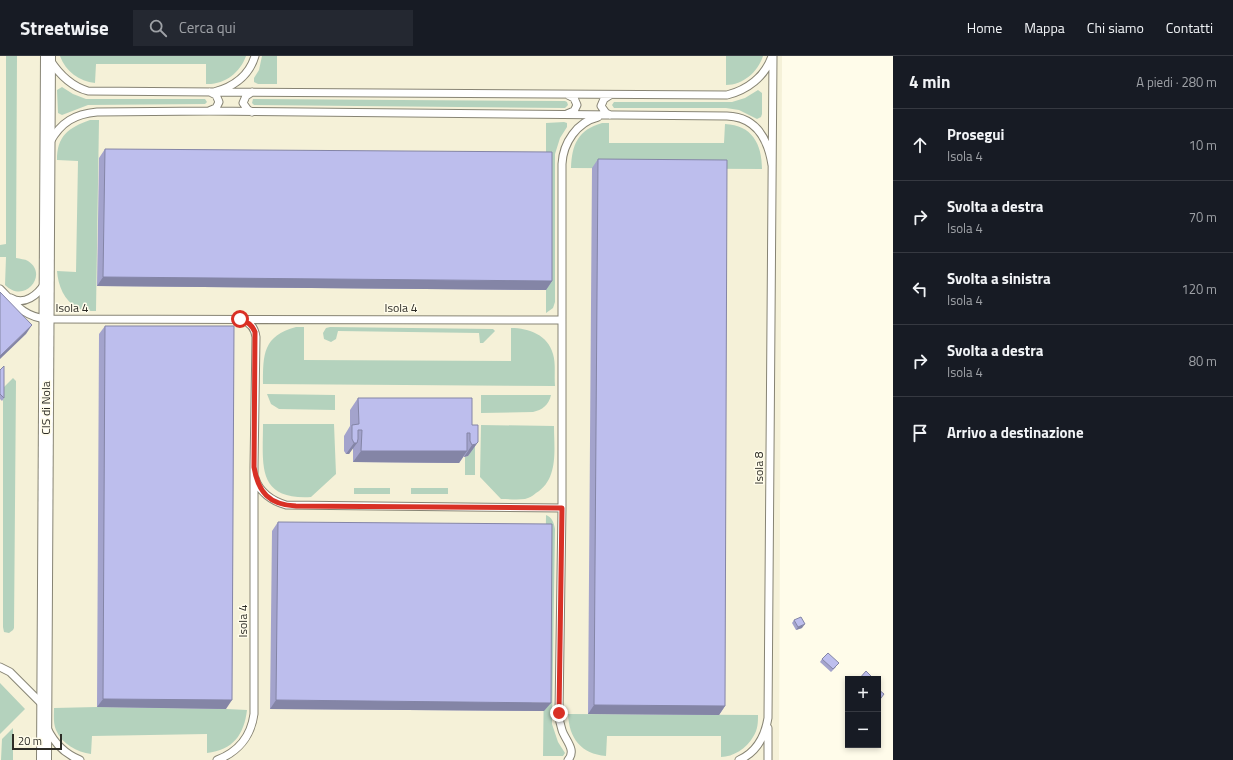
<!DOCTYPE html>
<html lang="it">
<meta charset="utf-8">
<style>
:root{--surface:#171b24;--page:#242831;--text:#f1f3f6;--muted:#9ea1a6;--line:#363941}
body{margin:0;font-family:"Titillium Web",sans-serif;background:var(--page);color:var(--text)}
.controls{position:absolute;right:12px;bottom:12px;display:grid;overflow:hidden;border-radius:0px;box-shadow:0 2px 6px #0003}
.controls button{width:36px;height:36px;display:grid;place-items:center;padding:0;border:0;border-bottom:1px solid var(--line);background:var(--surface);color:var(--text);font:20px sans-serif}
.scale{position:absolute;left:12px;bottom:10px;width:50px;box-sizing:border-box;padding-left:4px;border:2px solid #2d2c26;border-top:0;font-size:11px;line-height:14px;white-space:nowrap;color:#2d2c26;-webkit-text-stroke:3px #fffcea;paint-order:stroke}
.stop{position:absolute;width:12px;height:12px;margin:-9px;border:3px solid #d93025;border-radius:50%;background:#fff}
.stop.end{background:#d93025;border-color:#fff;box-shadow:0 1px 4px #0008}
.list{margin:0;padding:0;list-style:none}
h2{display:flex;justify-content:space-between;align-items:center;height:52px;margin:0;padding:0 16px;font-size:17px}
h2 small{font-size:13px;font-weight:400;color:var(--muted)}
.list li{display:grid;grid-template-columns:26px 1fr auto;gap:12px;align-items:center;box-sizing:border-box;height:72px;padding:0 16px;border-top:1px solid var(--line)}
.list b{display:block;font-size:15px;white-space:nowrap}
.list p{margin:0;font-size:13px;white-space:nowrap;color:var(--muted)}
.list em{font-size:13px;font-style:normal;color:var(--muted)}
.icon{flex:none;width:22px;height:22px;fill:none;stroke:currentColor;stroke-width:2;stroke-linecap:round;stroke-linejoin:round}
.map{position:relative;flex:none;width:893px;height:704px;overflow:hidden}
header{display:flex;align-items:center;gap:24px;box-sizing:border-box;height:56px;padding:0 20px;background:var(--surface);border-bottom:1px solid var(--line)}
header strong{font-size:19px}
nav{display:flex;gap:22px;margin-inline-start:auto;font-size:14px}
.search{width:280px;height:36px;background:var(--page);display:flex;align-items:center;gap:10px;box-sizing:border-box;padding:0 14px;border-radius:0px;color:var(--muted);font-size:15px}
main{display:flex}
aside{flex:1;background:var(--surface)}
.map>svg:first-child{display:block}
.built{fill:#f5f1d8}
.green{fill:#b4d2bd}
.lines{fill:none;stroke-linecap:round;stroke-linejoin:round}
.service-casing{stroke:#878474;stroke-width:9}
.minor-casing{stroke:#878474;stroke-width:16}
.service{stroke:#fff;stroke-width:7}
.minor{stroke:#fff;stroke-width:14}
.wall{fill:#a3a3cc}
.shaded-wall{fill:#8485a6}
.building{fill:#bdbeed;stroke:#8485a6}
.route{stroke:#d93025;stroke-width:5}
.labels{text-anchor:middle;stroke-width:3;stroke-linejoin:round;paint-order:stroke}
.street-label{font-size:12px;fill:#2d2c26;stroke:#fffcea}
</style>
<header>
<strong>Streetwise</strong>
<div class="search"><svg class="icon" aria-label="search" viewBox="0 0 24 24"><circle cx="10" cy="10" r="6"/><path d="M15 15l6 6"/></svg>Cerca qui</div>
<nav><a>Home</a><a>Mappa</a><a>Chi siamo</a><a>Contatti</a></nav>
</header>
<main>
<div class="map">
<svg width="893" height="704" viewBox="0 0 893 704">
<rect width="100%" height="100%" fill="#fffcea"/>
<path class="built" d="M0,0H782L779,704H0Z"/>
<path class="green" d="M6,0H17L16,202C20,203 25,203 28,205C49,218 25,249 5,229L6,201H0V189L6,188Z
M60,0H246C240,17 224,29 206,28V8H96L95,27C79,25 66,16 60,0Z
M262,0H277V28H258L254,26V22L259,14Z
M726,0H763C758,16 743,29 726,29Z
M62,31L73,38L86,43H205L207,46L205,48L88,49L62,59L58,57L57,34Z
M758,34L762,37V58L761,61L757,63L739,54L726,52H614L612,49L614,46H732L745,42Z
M253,43L565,45L567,46L568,49L565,52L254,49L252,47Z
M90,64H99L96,255C90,255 83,255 78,252C64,245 58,229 57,215L76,216L78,105L57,104C57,80 68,72 90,64Z
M564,66L567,67V71L560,82L555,98V246L553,252L546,257V67Z
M602,67H609V87H724L725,68C752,69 762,88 762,113L571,112C572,88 578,74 602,67Z
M296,271H304V304L511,305V272C529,272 548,279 553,298C556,308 554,319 555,330L263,328C263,298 263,280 296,271Z
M330,271L493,273L495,275L483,287H480L479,277L338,275L336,283L331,286L324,283L323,277L326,272Z
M13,322L16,325L14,572L13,574L9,577L4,576L3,571V338L4,331Z
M267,338L335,339V354L279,353L271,348Z
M481,339H551C549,349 542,354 533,356L481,357Z
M263,368H334L336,418L311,441C256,444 263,409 263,368Z
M481,369L554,370C554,393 559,423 536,437C533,440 529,442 525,443C517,444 509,443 501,443L480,421Z
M475,388V419H465V401L468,400Z
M354,432H390V438H354Z
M411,432H448V438H411Z
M546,459C552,461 554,467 555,473L552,668L558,686L565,697L563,700H543Z
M0,627L25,653L0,678Z
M97,651L226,653L247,654C244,679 233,694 207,697V678L92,680L91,698C77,696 62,688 56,674C53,667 54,659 54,652Z
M568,658L758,659C758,666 758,674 753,681C747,692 733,701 721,701V680H607L606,700C581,698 569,682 568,658Z
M13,672V704H1L2,683Z"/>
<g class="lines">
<defs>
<path id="service" d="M50,4C59,18 70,30 88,35L214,36C233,31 249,20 255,0
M214,36L727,39C747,34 765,21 772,0
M209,55L216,52L219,46L216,39L210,36
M252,56L248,54L243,47L246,40L252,36
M567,58L574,55L577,49L574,42L568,39
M610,59L606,57L601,50L604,43L610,39
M50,86C61,66 75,58 97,56L209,55L727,60C756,61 768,83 772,109
M0,233C15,248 24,261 47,263L562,264
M11,242C24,250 38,239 45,227
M255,422C259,436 272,445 286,449L562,452
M0,611L10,616L44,650
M47,672C54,687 65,698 80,704
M217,704C238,696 251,680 254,658V411L256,281C255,273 251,267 243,264
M568,704C577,694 565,684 562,674C560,668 559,663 559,657L562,452V108C563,87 577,66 598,61
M739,704C757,696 765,680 768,662L773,0
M768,704V672"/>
<path id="minor" d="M44,704L48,0"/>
</defs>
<use href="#service" class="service-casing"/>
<use href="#minor" class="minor-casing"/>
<use href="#service" class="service"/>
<use href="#minor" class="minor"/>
</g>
<path class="wall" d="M105,93L552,225L546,234L97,230L99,102Z
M598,103L725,650L719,659L588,658L592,112Z
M105,270L226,653L97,651L99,278Z
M0,314L4,342L2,345L0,343Z
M358,342L472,369L478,386L468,400L464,401V400L459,407L353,406V391L349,398H346L344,395V380L350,370V354Z
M278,466L544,655L270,653L272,475Z
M794,564L802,572L796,574L792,567Z
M822,603L836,611L831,616L820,606Z
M848,657V664L845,661Z"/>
<path class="shaded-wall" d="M103,221L552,225L546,234L97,230Z
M32,269L26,278L0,303V300Z
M478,386L468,400L464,401L472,389Z
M354,387H357L349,398H346Z
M361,395H467L459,407L353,406Z
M805,568L802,572L796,574L798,571Z
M103,643L232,644L226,653L97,651Z
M276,644L551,647L544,655L270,653Z
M594,649L725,650L719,659L588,658Z"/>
<path class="building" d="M105,93L552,96V225L103,221Z
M598,103L727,104L725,650L594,649Z
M0,236L32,269L0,300Z
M105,270H234L232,644L103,643Z
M4,310V342L0,338V314Z
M358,342H472V369H478V386L476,388L472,389L470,385V377H467V395H361L362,374H358V383L357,387H354L352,383V369L359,368Z
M278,466L552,468L551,647L276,644Z
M801,561L805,568L798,571L794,564Z
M828,597L839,607L833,613L822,603Z
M866,615L874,623H859Z
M878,633L884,638L878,646Z"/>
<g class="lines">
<path class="route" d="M240,263C248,266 252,269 255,276L254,411C258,436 269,449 296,450L562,452L559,657"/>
</g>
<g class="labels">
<g class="street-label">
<text x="72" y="256">Isola 4</text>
<text x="401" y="256">Isola 4</text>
<text transform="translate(46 352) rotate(-90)" y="4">CIS di Nola</text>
<text transform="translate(759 412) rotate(-90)" y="4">Isola 8</text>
<text transform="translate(243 565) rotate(-90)" y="4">Isola 4</text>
</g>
</g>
</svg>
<div class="controls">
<button>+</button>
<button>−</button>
</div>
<div class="scale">20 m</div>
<div class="stop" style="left:240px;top:263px"></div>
<div class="stop end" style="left:559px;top:657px"></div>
</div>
<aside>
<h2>4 min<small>A piedi · 280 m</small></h2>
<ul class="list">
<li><svg class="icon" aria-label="ahead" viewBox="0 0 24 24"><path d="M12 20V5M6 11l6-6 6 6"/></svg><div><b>Prosegui</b><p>Isola 4</p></div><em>10 m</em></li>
<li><svg class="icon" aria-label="right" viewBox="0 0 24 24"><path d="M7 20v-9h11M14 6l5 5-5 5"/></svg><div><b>Svolta a destra</b><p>Isola 4</p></div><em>70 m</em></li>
<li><svg class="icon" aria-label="left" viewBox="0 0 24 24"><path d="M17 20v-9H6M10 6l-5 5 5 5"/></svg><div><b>Svolta a sinistra</b><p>Isola 4</p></div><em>120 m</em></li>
<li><svg class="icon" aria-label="right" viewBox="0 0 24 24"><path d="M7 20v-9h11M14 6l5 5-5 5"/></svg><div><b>Svolta a destra</b><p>Isola 4</p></div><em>80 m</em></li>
<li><svg class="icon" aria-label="arrive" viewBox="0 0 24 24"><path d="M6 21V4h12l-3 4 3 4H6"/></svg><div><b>Arrivo a destinazione</b></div></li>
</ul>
</aside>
</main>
